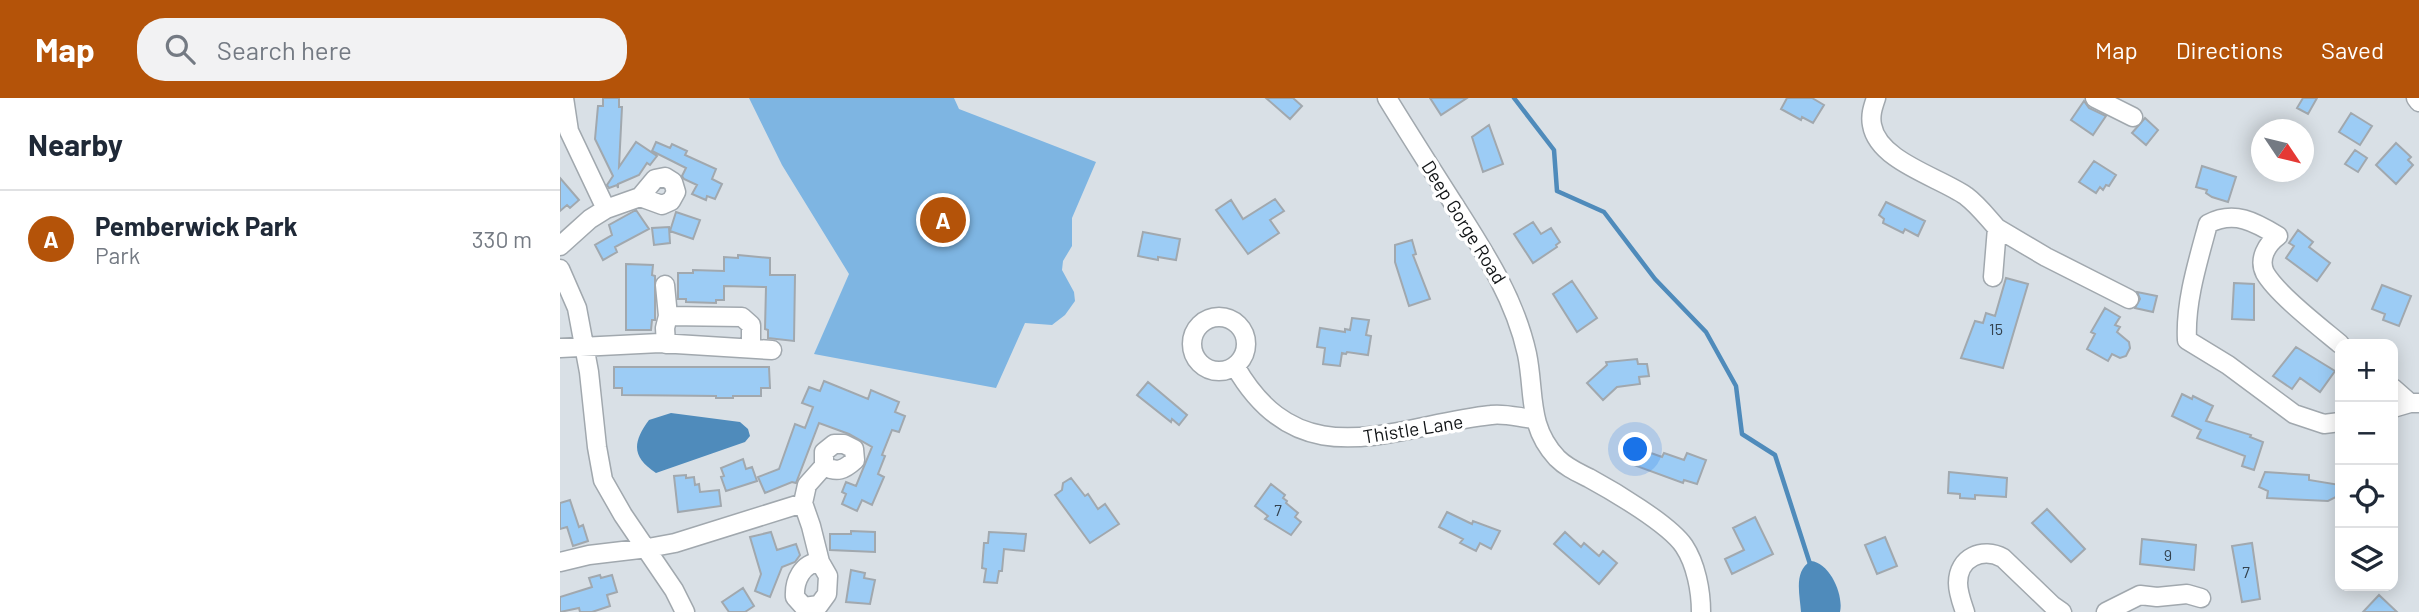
<!DOCTYPE html>
<meta charset="utf-8">
<style>
:root{--surface:#fff;--page:#f2f2f3;--text:#1f2937;--muted:#747a83;--line:#e0e1e3;--accent:#b45309}
body{margin:0;font-family:Barlow,sans-serif;background:var(--page);color:var(--text)}
.controls{position:absolute;right:21px;bottom:21px;display:grid;overflow:hidden;border-radius:14px;box-shadow:0 4px 18px #0003}
.controls button{width:63px;height:63px;display:grid;place-items:center;padding:0;border:0;border-bottom:2px solid var(--line);background:var(--surface);color:var(--text);font:35px sans-serif}
.compass{position:absolute;left:1691px;top:21px;width:63px;height:63px;border-radius:50%;background:var(--surface);box-shadow:0 4px 18px #0003;rotate:125deg}
.you{position:absolute;left:1076px;top:352px;width:24px;height:24px;margin:-18px;border:5px solid #fff;border-radius:50%;background:#1a73e8;box-shadow:0 0 0 10px #1a73e833}
.badge{display:grid;place-items:center;width:46px;height:46px;border-radius:50%;background:var(--accent);color:#fff;font-size:23px;font-weight:700}
.pin{position:absolute;translate:-50% -50%;border:4px solid #fff;box-shadow:0 2px 7px #0006}
.list{margin:0;padding:0;list-style:none}
h2{display:flex;justify-content:space-between;align-items:center;height:91px;margin:0;padding:0 28px;font-size:30px}
h2 small{font-size:23px;font-weight:400;color:var(--muted)}
.list li{display:grid;grid-template-columns:46px 1fr auto;gap:21px;align-items:center;box-sizing:border-box;height:98px;padding:0 28px;border-top:2px solid var(--line)}
.list b{display:block;font-size:26px;white-space:nowrap}
.list p{margin:0;font-size:23px;white-space:nowrap;color:var(--muted)}
.list em{font-size:23px;font-style:normal;color:var(--muted)}
.icon{flex:none;width:38px;height:38px;fill:none;stroke:currentColor;stroke-width:2;stroke-linecap:round;stroke-linejoin:round}
.map{position:relative;flex:none;width:1859px;height:514px;overflow:hidden}
header{display:flex;align-items:center;gap:42px;box-sizing:border-box;height:98px;padding:0 35px;background:var(--accent);color:#fff}
header strong{font-size:33px}
nav{display:flex;gap:38px;margin-inline-start:auto;font-size:24px}
.search{width:490px;height:63px;background:var(--page);display:flex;align-items:center;gap:18px;box-sizing:border-box;padding:0 24px;border-radius:28px;color:var(--muted);font-size:26px}
main{display:flex}
aside{flex:1;background:var(--surface)}
.map>svg:first-child{display:block}
.green{fill:#7eb5e2}
.water{fill:#4f8bbb}
.lines{fill:none;stroke-linecap:round;stroke-linejoin:round}
.stream{stroke:#4f8bbb;stroke-width:4.5}
.building{fill:#9cccf5;stroke:#a1a8ae;stroke-width:2}
.minor-casing{stroke:#a1a8ae;stroke-width:21}
.minor{stroke:#fff;stroke-width:18}
.labels{text-anchor:middle;stroke-width:7;stroke-linejoin:round;paint-order:stroke}
.number-label{font-size:16px;fill:#34424e}
.street-label{font-size:19px;fill:#111416;stroke:#fff}
</style>
<header>
<strong>Map</strong>
<div class="search"><svg class="icon" aria-label="search" viewBox="0 0 24 24"><circle cx="10" cy="10" r="6"/><path d="M15 15l6 6"/></svg>Search here</div>
<nav><a>Map</a><a>Directions</a><a>Saved</a></nav>
</header>
<main>
<aside>
<h2>Nearby<small></small></h2>
<ul class="list">
<li><span class="badge">A</span><div><b>Pemberwick Park</b><p>Park</p></div><em>330 m</em></li>
</ul>
</aside>
<div class="map">
<svg width="1859" height="514" viewBox="0 0 1859 514">
<rect width="100%" height="100%" fill="#d9e0e6"/>
<path class="green" d="M189,0H394L399,11L536,64L512,120V148L503,163L502,172L514,194L515,203L505,217L492,227L465,225L436,290L254,256L289,176L222,67Z"/>
<path class="water" d="M111,315L180,324L188,331L190,338L185,344L96,375C72,359 72,345 89,322Z
M1251,463C1270,465 1284,497 1280,514H1241C1240,497 1233,473 1251,463Z"/>
<g class="lines">
<path class="stream" d="M954,0L994,52L997,93L1044,114L1095,181L1146,234L1176,288L1182,336L1215,357L1251,469"/>
</g>
<path class="building" d="M43,0H59V9H62L59,69L76,44L97,58L90,67L87,65L79,77L58,86V90L57,87L49,90L47,87L53,78L35,41L38,8H43Z
M706,0H733L742,8L730,21Z
M870,0H907L881,17Z
M1227,0H1252L1264,7L1253,25L1242,19L1241,22L1221,11Z
M1743,0H1757L1748,16L1737,10Z
M1524,3L1529,10L1546,18L1533,37L1511,22Z
M1791,15L1812,28L1800,47L1779,34Z
M1585,20L1598,32L1586,47L1572,35Z
M929,27L943,66L923,74L912,39Z
M96,44L110,50L112,46L127,53L125,57L156,71L152,81L162,86L155,101L147,98L146,102L132,96L137,87L124,81L122,78L126,70L92,53Z
M1836,45L1851,59L1848,62L1853,67L1836,86L1816,67Z
M1795,52L1807,60L1798,74L1785,66Z
M1534,63L1556,77L1549,88L1546,87L1543,92L1540,89L1536,95L1519,84Z
M1642,68L1676,79L1668,104L1652,99L1646,95L1647,92L1636,89Z
M0,80L19,102L10,110L7,107L0,113Z
M715,101L724,113L710,122L719,135L688,156L656,112L671,102L683,121Z
M1326,104L1365,123L1358,138L1345,131L1343,135L1323,125L1324,121L1319,117Z
M76,112L89,131L55,149L57,154L43,162L35,147L52,137L49,127Z
M116,114L140,122L133,141L110,133Z
M973,124L981,136L991,130L1000,144L996,147L997,149L973,165L954,136Z
M109,129L110,145L94,147L92,130Z
M1738,132L1753,144L1749,149L1770,165L1757,183L1726,160L1734,148L1729,145Z
M583,134L620,141L616,162L598,159V162L578,158Z
M852,142L856,156L853,157L870,201L849,208L835,164V147Z
M178,157L210,160V177H235L234,243L208,240V232L205,231L206,189L164,188V202H156V205L126,204V201H118V175H133V172L164,173V159L178,160Z
M66,166L93,167L92,177L95,178V222H92L91,232H66Z
M1446,180L1468,186L1443,270L1401,260L1415,223L1423,225L1426,215L1435,218Z
M1012,183L1037,220L1017,234L993,196Z
M1674,185L1694,186V222L1672,221Z
M1822,187L1851,198L1839,228L1823,222L1825,216L1812,211Z
M1577,194L1597,198L1593,214L1575,210L1580,201Z
M1545,210L1560,219L1555,227L1560,229L1557,234L1569,244L1570,250L1566,258L1560,260L1552,256L1548,263L1527,251L1535,236L1531,234Z
M792,220L809,222L806,237L811,238L808,257L787,254L786,256L782,255L780,268L763,266L765,250L757,249L760,230L785,234V231L790,232Z
M1736,249L1775,273L1760,294L1740,280L1732,291L1713,278Z
M1077,261L1078,266H1087L1089,278L1079,279L1080,286L1057,289L1043,302L1027,285L1047,267L1046,264Z
M54,269H209L210,290H201V298H173V300H156V298L62,297V290H54Z
M264,283L308,301L311,292L339,304L335,314L345,318L339,334L332,332L322,357L325,358L318,376L324,379L312,407L302,402L297,413L282,406L286,396L282,394L286,384L296,388L312,349L289,336L259,325L236,385L232,384L205,395L198,379L219,371L235,326L245,330L253,309L242,305L249,289L260,293Z
M588,284L627,317L619,327L612,321L611,324L577,297Z
M1622,296L1632,301L1633,298L1653,308L1646,323L1691,337L1690,339L1703,344L1694,372L1682,368L1685,358L1637,340L1641,332L1612,318Z
M1077,350L1102,359L1104,355L1124,362L1127,355L1146,362L1137,386L1124,382L1123,385L1071,366Z
M183,361L186,371L192,369L197,383L166,393L161,379L164,378L161,370Z
M1389,374L1447,380L1446,399L1415,397V401L1400,400V396L1388,395Z
M1705,374L1749,377V382L1780,387V397L1768,403L1707,400L1708,393L1699,389Z
M126,377V380L134,379L135,387L139,386L140,394L159,392L161,408L118,414L114,378Z
M511,380L525,398L528,396L538,411L545,406L559,426L530,445L495,397L502,392L503,385Z
M711,386L725,397L723,400L727,403L726,405L738,415L735,419L741,424L731,437L705,421L708,418L695,408Z
M10,402L19,429L23,427L28,443L13,448L7,429L0,431V405Z
M1487,411L1525,451L1511,464L1472,425Z
M887,414L912,426L913,423L940,433L931,451L920,445L916,453L900,445L903,441L879,429Z
M1195,419L1213,456L1172,476L1165,461L1184,452L1173,430Z
M291,433L315,434V454L270,452V436H291Z
M211,434L217,452L236,446L240,457L235,464L222,469L210,499L195,493L201,476L190,439Z
M429,434L466,436L464,453L444,451L442,473H439L437,485L424,484L426,471L422,470L424,445H428Z
M1005,434L1021,449L1024,445L1039,458L1043,453L1057,465L1039,486L994,446Z
M1325,439L1337,468L1317,476L1305,447Z
M1582,441L1636,447L1634,472L1580,466Z
M1692,445L1700,501L1682,504L1672,448Z
M291,472L305,475L304,480L315,482L310,506L286,504Z
M40,477L41,480L52,477L57,494L47,497L50,508L32,514H20L19,510L0,514V499L32,489L29,480Z
M183,490L194,508L185,514H169L162,504Z
M1819,497L1837,514H1803Z"/>
<g class="lines">
<defs>
<path id="minor" d="M4,0L9,33L46,111L80,99L102,107L111,103L116,94L113,84L105,79L95,81L80,99
M827,0C849,36 872,72 895,108C925,155 955,201 967,256C975,295 967,328 997,360C1007,370 1017,374 1029,380C1053,393 1109,426 1124,448C1136,466 1141,493 1141,514
M1316,0C1313,9 1310,17 1312,27C1318,63 1379,79 1406,98C1418,107 1427,119 1437,130L1433,179
M1535,0L1573,19
M1856,0L1859,4
M1437,130L1486,159L1569,201
M0,148L30,121L46,111
M0,171L17,210L29,274L37,349L43,382L63,417L114,492L125,514
M105,187L108,218
M632 246a27 27 0 1 1 54 0a27 27 0 1 1-54 0Z
M106,246L105,230L108,218L182,219L191,227V250
M1780,246C1761,230 1717,196 1705,175C1698,161 1707,146 1718,138C1695,124 1674,112 1648,126C1638,163 1625,204 1627,242L1668,267L1734,316L1764,326L1780,324
M0,250L100,245L212,252
M675,268C740,382 832,328 931,317C945,315 961,320 974,321
M1833,290L1850,305
M1833,310L1850,305H1859
M0,464L29,457L88,450L115,445L243,405
M260,464C242,465 234,483 235,499L244,509L259,507L267,496L268,478L260,464L251,428L243,405L247,387L264,368V354L274,346H284L294,351L295,362C284,372 277,375 264,368
M1405,514C1402,505 1398,495 1398,485C1398,459 1423,449 1443,460L1492,507L1502,514
M1546,514L1580,497L1597,499L1627,496L1641,500"/>
</defs>
<use href="#minor" class="minor-casing"/>
<use href="#minor" class="minor"/>
</g>
<g class="labels">
<g class="number-label">
<text x="1436" y="237">15</text>
<text x="718" y="418">7</text>
<text x="1608" y="463">9</text>
<text x="1686" y="480">7</text>
</g>
<g class="street-label">
<text transform="translate(904 124) rotate(58)" y="7">Deep Gorge Road</text>
<text transform="translate(853 331) rotate(-9)" y="7">Thistle Lane</text>
</g>
</g>
</svg>
<div class="controls">
<button>+</button>
<button>−</button>
<button><svg class="icon" aria-label="locate" viewBox="0 0 24 24"><circle cx="12" cy="12" r="6"/><path d="M12 2v4M12 18v4M2 12h4M18 12h4"/></svg></button>
<button><svg class="icon" aria-label="layers" viewBox="0 0 24 24"><path d="M12 4l9 5-9 5-9-5zM3 14l9 5 9-5"/></svg></button>
</div>
<svg class="compass" viewBox="-18 -18 36 36"><path d="M0-13l5 13h-10z" fill="#e53935"/><path d="M0 13l5-13h-10z" fill="#747a83"/></svg>
<div class="you"></div>
<div class="pin badge" style="left:383px;top:122px">A</div>
</div>
</main>
